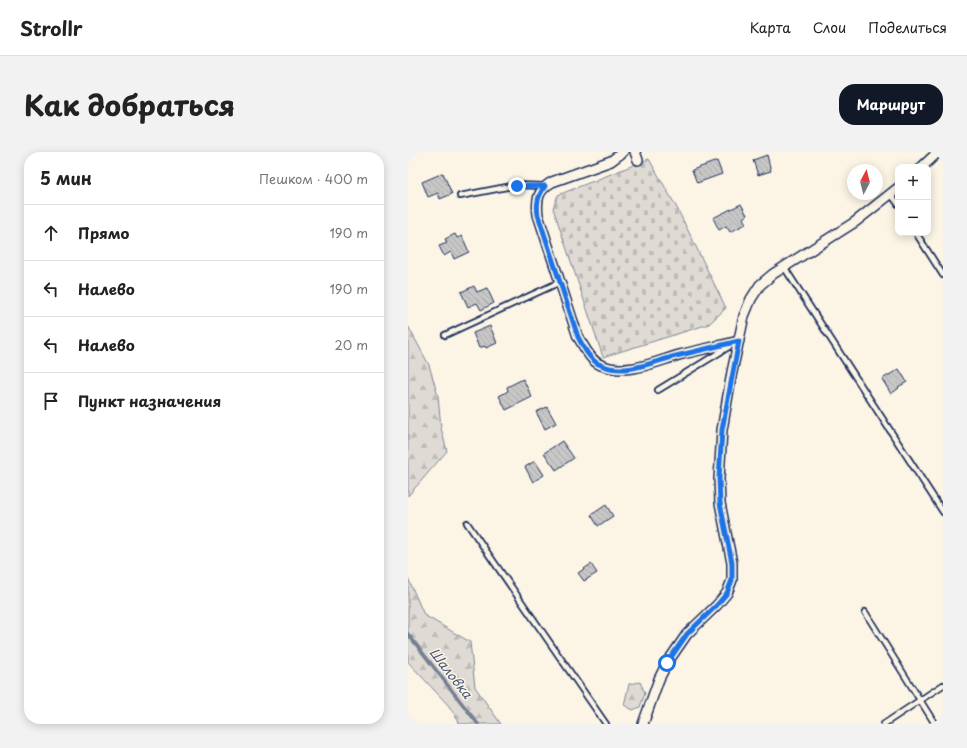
<!DOCTYPE html>
<html lang="ru">
<meta charset="utf-8">
<style>
:root{--surface:#fff;--page:#f2f2f2;--text:#222;--muted:#767676;--line:#e0e0e0;--accent:#111827}
body{margin:0;font-family:"Playpen Sans",sans-serif;background:var(--page);color:var(--text)}
.controls{position:absolute;right:12px;top:12px;display:grid;overflow:hidden;border-radius:8px;box-shadow:0 2px 10px #0003}
.controls button{width:36px;height:36px;display:grid;place-items:center;padding:0;border:0;border-bottom:1px solid var(--line);background:var(--surface);color:var(--text);font:20px sans-serif}
.compass{position:absolute;left:439px;top:12px;width:36px;height:36px;border-radius:50%;background:var(--surface);box-shadow:0 2px 10px #0003;rotate:7deg}
.stop{position:absolute;width:12px;height:12px;margin:-9px;border:3px solid #1a73e8;border-radius:50%;background:#fff}
.stop.end{background:#1a73e8;border-color:#fff;box-shadow:0 1px 4px #0008}
.list{margin:0;padding:0;list-style:none}
h2{display:flex;justify-content:space-between;align-items:center;height:52px;margin:0;padding:0 16px;font-size:17px}
h2 small{font-size:13px;font-weight:400;color:var(--muted)}
.list li{display:grid;grid-template-columns:26px 1fr auto;gap:12px;align-items:center;box-sizing:border-box;height:56px;padding:0 16px;border-top:1px solid var(--line)}
.list b{display:block;font-size:15px;white-space:nowrap}
.list em{font-size:13px;font-style:normal;color:var(--muted)}
.icon{flex:none;width:22px;height:22px;fill:none;stroke:currentColor;stroke-width:2;stroke-linecap:round;stroke-linejoin:round}
.map{position:relative;flex:none;width:535px;height:572px;overflow:hidden;border-radius:16px}
header{display:flex;align-items:center;gap:24px;box-sizing:border-box;height:56px;padding:0 20px;background:var(--surface);border-bottom:1px solid var(--line)}
header strong{font-size:19px}
nav{display:flex;gap:22px;margin-inline-start:auto;font-size:14px}
.intro{display:flex;align-items:center;justify-content:space-between;box-sizing:border-box;height:96px;padding:0 24px}
h1{margin:0;font-size:28px}
.button{padding:10px 18px;border-radius:16px;background:var(--accent);color:#fff;font-size:14px;font-weight:700}
main{display:flex;gap:24px;padding:0 24px}
aside{flex:1;background:var(--surface);border-radius:16px;box-shadow:0 2px 10px #0003}
.map>svg:first-child{display:block}
.forest{fill:url(#forest-firs);stroke:#7d8599}
.cemetery{fill:url(#cemetery-stones);stroke:#7d8599}
.lines{fill:none;stroke-linecap:round;stroke-linejoin:round}
.stream{stroke:#767f94;stroke-width:3.5}
.building{fill:url(#building-back-hatch);stroke:#1b2f5e}
.service-casing{stroke:#1b2f5e;stroke-width:8}
.minor-casing{stroke:#1b2f5e;stroke-width:12}
.service{stroke:#fcf5e5;stroke-width:4.5}
.minor{stroke:#fcf5e5;stroke-width:9}
.route{stroke:#1a73e8;stroke-width:5}
.labels{text-anchor:middle;stroke-width:3;stroke-linejoin:round;paint-order:stroke}
.water-label{font-size:13px;font-style:italic;fill:#485779;stroke:#fcf5e5}
</style>
<header>
<strong>Strollr</strong>
<nav><a>Карта</a><a>Слои</a><a>Поделиться</a></nav>
</header>
<div class="intro"><h1>Как добраться</h1><a class="button">Маршрут</a></div>
<main>
<aside>
<h2>5 мин<small>Пешком · 400 m</small></h2>
<ul class="list">
<li><svg class="icon" aria-label="ahead" viewBox="0 0 24 24"><path d="M12 20V5M6 11l6-6 6 6"/></svg><div><b>Прямо</b></div><em>190 m</em></li>
<li><svg class="icon" aria-label="left" viewBox="0 0 24 24"><path d="M17 20v-9H6M10 6l-5 5 5 5"/></svg><div><b>Налево</b></div><em>190 m</em></li>
<li><svg class="icon" aria-label="left" viewBox="0 0 24 24"><path d="M17 20v-9H6M10 6l-5 5 5 5"/></svg><div><b>Налево</b></div><em>20 m</em></li>
<li><svg class="icon" aria-label="arrive" viewBox="0 0 24 24"><path d="M6 21V4h12l-3 4 3 4H6"/></svg><div><b>Пункт назначения</b></div></li>
</ul>
</aside>
<div class="map">
<svg width="535" height="572" viewBox="0 0 535 572">
<defs>
<pattern id="forest-firs" width="22" height="20" patternUnits="userSpaceOnUse"><rect width="22" height="20" fill="#dfdbd4"/><path d="M5 1l3.5 6h-7zM16 11l3.5 6h-7z" fill="#bfbcb8"/></pattern>
<pattern id="cemetery-stones" width="16" height="16" patternUnits="userSpaceOnUse"><rect width="16" height="16" fill="#dfdbd4"/><path d="M2 7V4a2 2 0 0 1 4 0v3zM10 15v-3a2 2 0 0 1 4 0v3z" fill="#bfbcb8"/></pattern>
<pattern id="building-back-hatch" width="6" height="6" patternUnits="userSpaceOnUse"><rect width="6" height="6" fill="#c8c7c6"/><path d="M-1 5l2 2M0 0l6 6M5-1l2 2" fill="none" stroke="#ababac"/></pattern>
</defs>
<rect width="100%" height="100%" fill="#fcf5e5"/>
<filter id="ink" filterUnits="userSpaceOnUse"><feTurbulence type="fractalNoise" baseFrequency=".025" numOctaves="2"/><feDisplacementMap in="SourceGraphic" scale="8" xChannelSelector="R" yChannelSelector="G"/><feConvolveMatrix kernelMatrix="1 2 1 2 8 2 1 2 1" color-interpolation-filters="sRGB"/></filter>
<g filter="url(#ink)">
<path class="forest" d="M0,174L21,213L30,244L33,276L39,299L0,344Z
M0,426L16,463L62,490L67,535L93,572H52L41,554L0,510Z
M232,530L237,541L232,555L225,558L216,553L221,532Z"/>
<path class="cemetery" d="M241,7L269,56L318,156L301,172L195,205L145,56L150,43Z"/>
<g class="lines">
<path class="stream" d="M0,482L70,572"/>
</g>
<path class="building" d="M359,3L363,19L350,23L345,8Z
M309,9L314,22L289,31L284,18Z
M35,21L44,42L32,47L30,41L20,45L14,30Z
M333,52L339,63L335,66L338,72L322,80L318,74L311,78L305,66Z
M47,82L49,86L54,84L61,100L46,107L43,100L36,104L31,94L39,91L37,87Z
M66,134L69,140L79,136L86,151L73,158L69,151L60,155L53,140Z
M82,174L89,191L78,196L77,194L71,196L65,181Z
M491,217L499,230L490,235L491,236L483,242L474,227Z
M115,227L124,245L98,258L91,244L100,239L99,235Z
M139,255L148,271L137,277L128,260Z
M154,289L166,306L148,318L136,301Z
M127,309L136,323L125,330L117,315Z
M198,353L205,364L190,374L183,363Z
M183,412L189,421L176,429L170,421Z"/>
<g class="lines">
<defs>
<path id="service" d="M483,42L490,52
M52,44L109,33L137,34
M508,81L535,123
M376,115L535,360
M37,183L152,130
M250,238L322,194
M59,371L198,572
M457,460L527,572
M476,572L535,533"/>
<path id="minor" d="M215,0L203,9L144,30C130,38 128,47 130,63L170,185C176,194 182,209 193,213C218,224 247,210 271,203C291,198 311,194 331,189
M227,0L230,8
M514,15L530,0
M235,572L251,527L259,511L279,482L309,453L319,441L324,428V411L312,351L311,327L314,278L324,220L336,164L343,147L352,133L365,122L447,70L490,36"/>
</defs>
<use href="#service" class="service-casing"/>
<use href="#minor" class="minor-casing"/>
<use href="#service" class="service"/>
<use href="#minor" class="minor"/>
</g>
</g>
<g class="lines" filter="url(#ink)">
<path class="route" d="M109,34H137C130,44 128,51 130,63L170,185C175,194 182,209 193,213C217,224 244,210 268,204C289,199 310,194 331,189L314,278L311,326L312,351L324,411V428L319,441L309,453L279,482L259,511"/>
</g>
<g class="labels">
<g class="water-label">
<text transform="translate(43 521) rotate(52)" y="5">Шаловка</text>
</g>
</g>
</svg>
<div class="controls">
<button>+</button>
<button>−</button>
</div>
<svg class="compass" viewBox="-18 -18 36 36"><path d="M0-13l5 13h-10z" fill="#e53935"/><path d="M0 13l5-13h-10z" fill="#767676"/></svg>
<div class="stop" style="left:259px;top:511px"></div>
<div class="stop end" style="left:109px;top:34px"></div>
</div>
</main>
